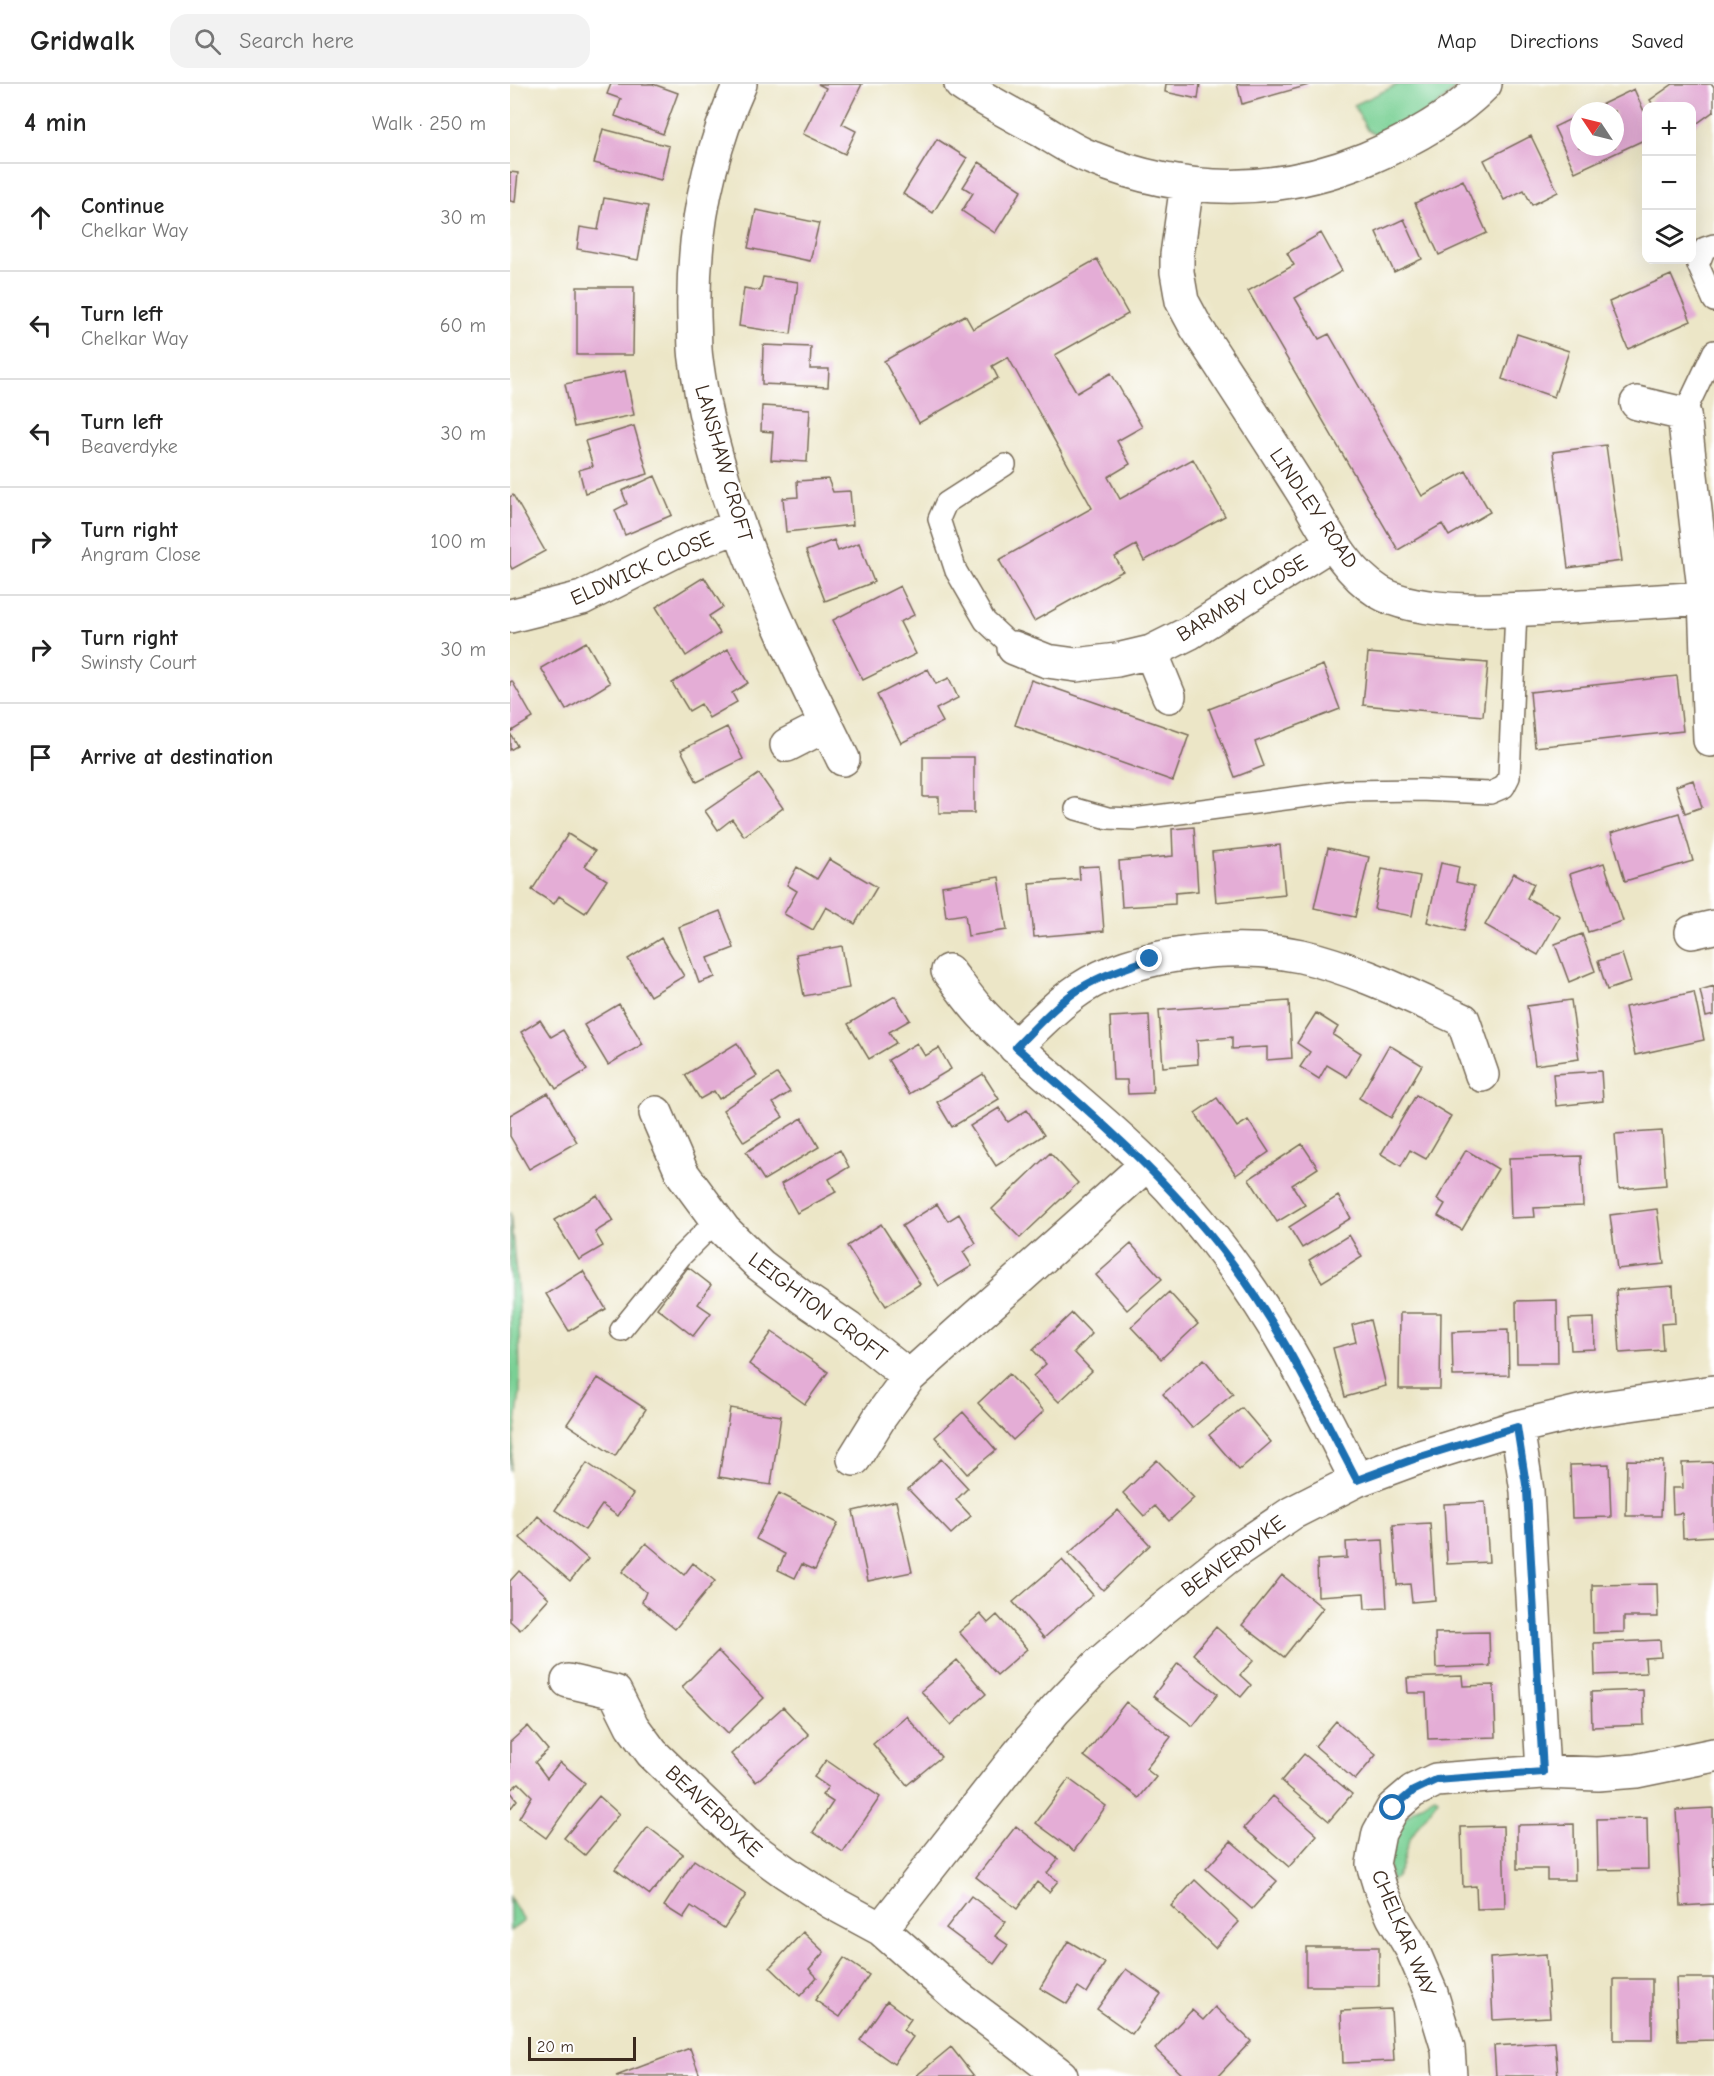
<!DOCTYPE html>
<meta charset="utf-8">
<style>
:root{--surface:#fff;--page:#f2f2f2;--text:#222;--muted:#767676;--line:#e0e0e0}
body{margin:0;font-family:"Comic Neue",sans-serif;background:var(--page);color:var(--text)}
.controls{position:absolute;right:18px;top:18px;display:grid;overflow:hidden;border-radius:12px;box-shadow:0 6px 24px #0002}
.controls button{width:54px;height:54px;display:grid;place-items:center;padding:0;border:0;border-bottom:2px solid var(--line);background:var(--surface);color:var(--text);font:30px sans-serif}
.compass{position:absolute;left:1060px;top:18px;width:54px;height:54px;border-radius:50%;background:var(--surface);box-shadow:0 6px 24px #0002;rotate:305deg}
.scale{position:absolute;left:18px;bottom:15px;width:108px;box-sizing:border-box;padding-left:6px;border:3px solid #3b2a1e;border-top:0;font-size:16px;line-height:21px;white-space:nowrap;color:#3b2a1e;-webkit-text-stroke:4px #fff;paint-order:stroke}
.stop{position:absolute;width:18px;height:18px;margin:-14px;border:4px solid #1f6fb2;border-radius:50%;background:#fff}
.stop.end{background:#1f6fb2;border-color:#fff;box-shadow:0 2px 6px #0008}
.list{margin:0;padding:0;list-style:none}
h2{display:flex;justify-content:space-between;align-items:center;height:78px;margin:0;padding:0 24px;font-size:26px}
h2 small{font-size:20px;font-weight:400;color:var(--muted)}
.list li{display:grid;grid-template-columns:39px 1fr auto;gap:18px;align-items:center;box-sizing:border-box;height:108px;padding:0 24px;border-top:2px solid var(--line)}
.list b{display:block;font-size:22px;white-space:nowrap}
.list p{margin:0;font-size:20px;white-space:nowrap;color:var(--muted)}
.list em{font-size:20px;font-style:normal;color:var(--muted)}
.icon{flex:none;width:33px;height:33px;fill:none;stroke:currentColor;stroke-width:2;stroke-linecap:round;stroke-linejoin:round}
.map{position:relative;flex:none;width:1204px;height:1992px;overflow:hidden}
header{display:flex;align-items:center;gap:36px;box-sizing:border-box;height:84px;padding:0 30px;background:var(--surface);border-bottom:2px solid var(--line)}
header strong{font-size:28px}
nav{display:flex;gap:33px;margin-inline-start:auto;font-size:21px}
.search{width:420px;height:54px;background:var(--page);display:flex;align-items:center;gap:15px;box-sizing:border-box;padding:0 21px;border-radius:18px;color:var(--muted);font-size:22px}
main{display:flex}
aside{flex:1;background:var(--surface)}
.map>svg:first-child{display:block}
.green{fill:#79d094;stroke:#5a7d59;stroke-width:1.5}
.building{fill:#e4add6}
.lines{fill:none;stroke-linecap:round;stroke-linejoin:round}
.lane-casing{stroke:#796c59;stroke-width:24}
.street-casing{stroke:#796c59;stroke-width:36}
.lane{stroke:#fff;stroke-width:21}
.street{stroke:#fff;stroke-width:33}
.route{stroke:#1f6fb2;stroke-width:8}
.labels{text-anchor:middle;stroke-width:5;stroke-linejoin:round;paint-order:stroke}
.street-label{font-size:21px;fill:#3b2a1e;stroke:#fff}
</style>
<header>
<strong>Gridwalk</strong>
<div class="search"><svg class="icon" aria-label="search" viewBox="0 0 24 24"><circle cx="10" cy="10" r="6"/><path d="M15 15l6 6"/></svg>Search here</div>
<nav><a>Map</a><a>Directions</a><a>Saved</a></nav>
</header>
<main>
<aside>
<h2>4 min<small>Walk · 250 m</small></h2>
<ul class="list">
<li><svg class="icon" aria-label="ahead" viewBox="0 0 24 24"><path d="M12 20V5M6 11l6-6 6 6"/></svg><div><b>Continue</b><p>Chelkar Way</p></div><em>30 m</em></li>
<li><svg class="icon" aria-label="left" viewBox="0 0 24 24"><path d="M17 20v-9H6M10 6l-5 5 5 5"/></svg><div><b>Turn left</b><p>Chelkar Way</p></div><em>60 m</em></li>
<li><svg class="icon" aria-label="left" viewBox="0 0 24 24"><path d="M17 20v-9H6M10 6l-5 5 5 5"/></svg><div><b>Turn left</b><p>Beaverdyke</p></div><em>30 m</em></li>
<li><svg class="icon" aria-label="right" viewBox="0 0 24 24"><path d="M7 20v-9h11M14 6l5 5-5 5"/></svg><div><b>Turn right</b><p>Angram Close</p></div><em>100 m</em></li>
<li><svg class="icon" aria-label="right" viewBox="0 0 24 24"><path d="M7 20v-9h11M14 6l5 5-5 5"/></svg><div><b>Turn right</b><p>Swinsty Court</p></div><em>30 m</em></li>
<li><svg class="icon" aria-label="arrive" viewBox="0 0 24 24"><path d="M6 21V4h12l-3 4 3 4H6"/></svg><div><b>Arrive at destination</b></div></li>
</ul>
</aside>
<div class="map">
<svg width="1204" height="1992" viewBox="0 0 1204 1992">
<rect width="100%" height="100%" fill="#fff"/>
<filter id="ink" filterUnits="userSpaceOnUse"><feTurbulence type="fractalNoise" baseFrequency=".0167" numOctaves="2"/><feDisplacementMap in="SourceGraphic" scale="12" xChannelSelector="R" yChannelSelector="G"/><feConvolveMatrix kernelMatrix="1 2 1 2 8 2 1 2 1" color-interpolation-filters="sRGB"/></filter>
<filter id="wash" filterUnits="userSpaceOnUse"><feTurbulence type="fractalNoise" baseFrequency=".008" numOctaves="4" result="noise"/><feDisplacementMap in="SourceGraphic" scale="24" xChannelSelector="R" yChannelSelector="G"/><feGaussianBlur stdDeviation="1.35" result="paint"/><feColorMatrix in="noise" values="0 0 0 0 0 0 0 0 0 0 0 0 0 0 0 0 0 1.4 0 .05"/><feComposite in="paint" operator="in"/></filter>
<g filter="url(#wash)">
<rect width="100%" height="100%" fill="#ece6c7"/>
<path class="green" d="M889,0H947C931,27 894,40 867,52L857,46L844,21Z
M0,1128L9,1222L10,1309L0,1387Z
M925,1712L928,1715C919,1729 908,1740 900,1755C892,1771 895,1785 881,1797C873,1752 886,1734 925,1712Z
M0,1814L14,1837L0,1847Z"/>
<g id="blocks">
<path class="building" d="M101,0H143L168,9L153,50L105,32L111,15L97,10Z
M308,0H352L332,40L346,47L335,70L293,50L316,4Z
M656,0H690L688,15L655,8Z
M727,0H799V1L732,20Z
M1163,0H1202L1204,3V27L1182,43V22H1144L1140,16Z
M1124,5L1136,32V55L1065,88L1044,43L1069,31V63H1105V27H1078Z
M93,45L159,62L151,96L84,79Z
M1021,52L1048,108L1022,121L1014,106L994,116L974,76Z
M427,55L457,74L423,129L393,110Z
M469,78L512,106L485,149L452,127L463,109L453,103Z
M0,88L8,89L5,118L0,117Z
M953,96L977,149L929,171L905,119Z
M94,114L138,122L128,176L67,165L70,143L88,146Z
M246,126L309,139L300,177L238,164Z
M894,135L912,175L884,188L866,148Z
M811,149L832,187L785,214L809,255L819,250L912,412L956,387L980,428L939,452L932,440L888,466L738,207L784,181L777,169Z
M587,175L618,230L545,271L567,309L601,289L632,343L607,357L620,380L598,393L610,415L683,375L715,432L634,477L626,461L605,473L613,487L524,537L489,476L582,424L498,273L482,282L488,294L409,339L374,277L455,231L463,245Z
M1161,191L1181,237L1118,265L1099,218Z
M253,193L288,198L281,250L229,242L234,204L250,207Z
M67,203H124L123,271H67Z
M1007,250L1059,267L1044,313L992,295Z
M253,261L301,263L300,285H319L318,303L252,300Z
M115,287L124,331L64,343L55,300Z
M252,322L300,325L297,378L261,376L263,348L251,347Z
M124,342L138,390L75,409L69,386L83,382L75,357Z
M1096,361L1112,477L1058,484L1043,368Z
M145,392L162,431L115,451L105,426L117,420L112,407Z
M318,395L323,408L340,407L343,441L276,448L273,414L288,413L287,397Z
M3,411L35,467L2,485L0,481V413Z
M324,456L328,467L349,459L364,498L315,517L296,467Z
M194,493L213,523L199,532L210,549L176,572L146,523Z
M390,502L404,531L390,538L406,570L353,596L323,536Z
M76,558L100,599L56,626L31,584Z
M218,565L238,599L222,609L227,618L199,634L191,620L179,627L162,599Z
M858,569L978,579L973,632L853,621Z
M813,581L830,625L745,658L754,682L725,693L699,625Z
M418,585L426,600L439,594L448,614L426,625L433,638L391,659L367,611Z
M1167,592L1173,647L1025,663L1020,608Z
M521,596L679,651L663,697L505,641Z
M2,597L23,634L0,648V598Z
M217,643L233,675L187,698L171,666Z
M0,649L7,662L0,666Z
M413,673H464V729H429V713H413Z
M249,690L273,724L234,752L222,735L208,746L195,727Z
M1183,696L1192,723L1175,729L1166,702Z
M1169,729L1183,777L1115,797L1101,749Z
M684,743L688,807L665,809V820L612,823L609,777L663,772L662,745Z
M58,750L85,767L75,782L97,796L75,829L49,812L44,820L22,806Z
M770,761L775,811L706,818L702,768Z
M818,764L859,773L845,833L804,824Z
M319,775L367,803L345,840L316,823L303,846L274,830L287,807L277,801L287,783L307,795Z
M931,779L949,783L946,798L964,802L954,847L917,838Z
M1094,779L1113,837L1078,848L1060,790Z
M589,782L594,847L524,853L519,799L570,795L569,783Z
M872,785L910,792L902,832L864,825Z
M1004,789L1024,800L1017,814L1050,832L1028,871L975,841Z
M489,793L497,846L458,852L455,830L436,833L432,802Z
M210,827L224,864L198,874L205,893L189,899L169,843Z
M1072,850L1085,887L1059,898L1045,860Z
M151,854L174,892L140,912L118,875Z
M332,862L339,904L294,912L286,870Z
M1112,870L1121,898L1097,906L1088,877Z
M1204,902V931L1196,933L1190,906Z
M1184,908L1194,956L1125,971L1115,923Z
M385,912L400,936L379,948L386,959L359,975L338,940Z
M1061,916L1069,975L1025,981L1017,922Z
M779,917L782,974L757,976V963L722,965V953L687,956L688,980L653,983L649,926Z
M109,920L133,960L98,981L74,941Z
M806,929L828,943L823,951L851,969L837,993L817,981L809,995L790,983L800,968L787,959Z
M639,931L643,1009L618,1010L617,996H603L600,933Z
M30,936L41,953L53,946L77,986L46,1005L11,948Z
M227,959L247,992L209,1015L204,1007L190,1015L175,991Z
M407,959L415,972L429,964L441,985L399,1010L378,976Z
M879,961L912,981L881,1034L849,1014Z
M1091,987L1093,1017L1046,1022L1043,990Z
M267,990L280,1008L263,1019L273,1033L234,1058L213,1026Z
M473,990L489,1015L442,1043L427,1018Z
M38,1009L67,1058L19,1085L0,1052V1031Z
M906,1011L941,1032L916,1075L900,1066L891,1082L871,1070Z
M707,1014L727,1043L738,1036L759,1068L726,1091L685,1029Z
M489,1024L498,1038L517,1026L534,1051L486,1082L460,1042Z
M292,1034L309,1063L254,1096L236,1068Z
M1152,1047L1156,1101L1109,1105L1105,1050Z
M792,1060L808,1084L782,1101L795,1121L767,1138L739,1095Z
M330,1066L339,1083L319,1095L326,1108L287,1129L271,1100Z
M956,1066L988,1085L952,1146L928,1132L935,1120L927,1115Z
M540,1069L568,1099L510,1154L482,1125Z
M1071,1072L1073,1122L1024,1124L1025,1133L1001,1134L999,1074Z
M87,1111L103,1137L85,1148L93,1162L69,1176L44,1136Z
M828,1112L841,1134L792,1164L779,1143Z
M427,1120L438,1137L449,1130L466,1159L453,1168L462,1182L429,1202L392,1142Z
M1147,1125L1154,1180L1107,1185L1100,1131Z
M371,1140L410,1200L376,1222L337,1162Z
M839,1151L852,1173L812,1198L799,1176Z
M621,1160L652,1195L617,1226L586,1191Z
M178,1183L201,1201L188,1220L201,1229L183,1252L147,1224Z
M73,1187L96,1225L59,1247L36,1210Z
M1163,1202L1165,1239L1151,1240L1153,1266L1110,1269L1106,1206Z
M659,1208L688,1240L651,1275L621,1243Z
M1047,1216L1048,1279H1007L1006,1217Z
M562,1229L582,1250L564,1268L582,1287L549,1318L523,1292L536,1280L523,1266Z
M890,1229H931L930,1305H889Z
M1084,1234L1085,1265L1061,1266L1059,1235Z
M860,1236L876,1302L835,1313L823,1264L846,1258L842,1241Z
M998,1246L999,1291L943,1292L942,1248Z
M262,1248L318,1288L295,1320L239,1280Z
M694,1275L723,1310L682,1344L653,1310Z
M499,1290L534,1327L503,1356L468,1319Z
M88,1294L136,1325L105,1372L57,1340Z
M220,1324L271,1332L261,1401L209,1393Z
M732,1324L761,1358L729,1386L699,1351Z
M453,1328L486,1366L457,1390L425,1353Z
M431,1375L458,1404L446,1416L461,1432L441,1450L398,1405Z
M647,1376L684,1414L659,1437L645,1422L634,1432L613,1409Z
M1117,1376L1153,1377L1151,1432H1116Z
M1204,1378V1452L1173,1454L1172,1429L1163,1430L1162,1404H1173L1172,1379Z
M77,1379L123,1410L108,1432L92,1421L75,1446L45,1426Z
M1099,1380L1101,1433L1062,1434L1060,1381Z
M269,1409L328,1439L305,1486L292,1480L285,1494L268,1486L275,1470L246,1455Z
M386,1417L402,1488L358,1497L343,1427Z
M975,1418L979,1478L937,1480L934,1420Z
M608,1426L640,1461L593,1506L559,1469Z
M28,1432L78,1475L60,1497L10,1454Z
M920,1439L925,1516L902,1518L900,1500L887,1501L883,1441Z
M873,1456L877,1524L855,1525L854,1509L808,1512L807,1476L837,1474L836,1458Z
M136,1459L174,1491L183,1479L205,1497L165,1545L132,1518L136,1508L112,1488Z
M552,1476L583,1511L534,1554L503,1518Z
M9,1487L39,1514L10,1546L0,1537V1497Z
M772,1491L813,1524L774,1573L732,1541Z
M1147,1500L1148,1533H1114V1548L1083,1549L1082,1501Z
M470,1530L478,1539L487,1531L517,1565L487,1591L449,1548Z
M706,1543L744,1576L730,1591L741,1601L731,1613L683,1570Z
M979,1548L980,1582L926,1584L925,1549Z
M1150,1556L1151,1573L1135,1574L1136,1589L1085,1591L1084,1559Z
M208,1567L254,1614L218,1649L172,1603Z
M447,1576L476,1610L441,1641L411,1607Z
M668,1579L708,1610L683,1642L643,1612Z
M952,1592L953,1602L984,1601L986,1653L918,1655L916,1609H898L897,1594Z
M1133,1606L1134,1641L1082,1643L1081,1608Z
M616,1618L661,1653L636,1685L646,1693L629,1714L574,1672Z
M273,1623L299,1651L246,1698L221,1670Z
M396,1632L431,1673L397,1701L363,1660Z
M826,1637L866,1671L845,1696L805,1662Z
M18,1642L38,1666L25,1678L37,1694L50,1678L75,1699L36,1754L9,1734L22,1712L9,1699L0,1706V1658Z
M794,1670L842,1710L819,1737L771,1697Z
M316,1676L370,1713L333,1768L303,1748L323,1718L312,1711L318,1703L304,1693Z
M559,1695L596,1722L564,1767L526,1739Z
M0,1707L7,1716L0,1725Z
M89,1712L109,1730L75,1771L54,1754Z
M763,1712L807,1751L779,1783L734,1744Z
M1203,1724L1204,1820L1171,1822L1166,1726Z
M1137,1734L1138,1785L1088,1786L1087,1735Z
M1064,1740L1065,1796H1037V1785H1007V1741Z
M506,1742L548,1775L537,1789L548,1797L539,1808L527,1798L507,1825L466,1793Z
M993,1742L995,1824L967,1825L966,1802L953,1803L951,1743Z
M138,1743L173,1770L140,1811L105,1785Z
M721,1757L767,1797L742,1825L696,1785Z
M184,1776L236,1811L214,1844L181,1822L173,1834L154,1822Z
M685,1796L729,1838L705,1864L661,1822Z
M461,1812L496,1838L485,1852L498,1861L484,1880L436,1844Z
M293,1848L314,1868L299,1885L307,1893L290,1912L260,1883Z
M558,1857L595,1879L577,1909L568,1903L557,1920L530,1904Z
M796,1863H869V1902H796Z
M1036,1870L1040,1933L983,1936L980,1874Z
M334,1874L359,1891L330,1933L305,1916Z
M616,1885L651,1910L622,1950L587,1925Z
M1166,1894H1204V1956L1168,1957Z
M1104,1895H1142V1956H1104Z
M377,1917L401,1935L393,1946L403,1953L384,1980L350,1956Z
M705,1923L741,1957L708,1992H674L645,1965L682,1926L693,1936Z
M881,1925L884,1977L833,1979L831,1927Z
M1045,1958L1048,1992H986L984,1962Z
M441,1963L464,1992H406Z
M180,1964L190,1992H106Z"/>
</g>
</g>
<g filter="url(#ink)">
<use href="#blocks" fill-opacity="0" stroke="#796c59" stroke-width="1.5"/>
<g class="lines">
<defs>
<path id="lane" d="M1204,161L1195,164L1188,181L1204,217
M1174,330L1204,267
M495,381L436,419L429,435L446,487L475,537L504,564
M566,725L598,734L624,735L836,707L910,706L980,709L994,703L999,693L1006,526
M111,1246L171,1172L207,1136"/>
<path id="street" d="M230,0C197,73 182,154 184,234C185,248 184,262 186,275C204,414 272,550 333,675
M451,0C477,18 506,32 534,48C549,57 565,68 582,74C673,111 766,112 856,75C899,57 943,33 975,0
M677,100L667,171V188L672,217L686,243C721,297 756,350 790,404C813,440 832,485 869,508C913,535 1020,525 1072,522C1113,519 1154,517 1195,514
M1127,319L1174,330L1195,514L1200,656
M0,532L72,514L171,464L229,442
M504,564L537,577L566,581L607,576L641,568L679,549L822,459
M641,568L659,612
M277,661L316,641
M1182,848L1204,843
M438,887C450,902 461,919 475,933C525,985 585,1028 636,1079C696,1139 747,1209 788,1283C809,1320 827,1358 847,1396
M505,963C526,943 546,921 570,905C626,868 726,858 791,872C848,885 900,912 953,936L972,991
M146,1029L172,1089L214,1146L250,1181L292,1213L339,1245L399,1293
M1007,1343L1017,1407L1033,1688
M344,1375L370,1333L399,1293L637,1080
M58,1597L105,1608L122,1642L142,1669L235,1759L275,1788L321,1818L371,1845L449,1914L500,1952L551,1992
M371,1845L507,1672L545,1626L589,1580L651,1526L716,1474L782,1429L847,1396L904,1375L1007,1343L1078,1326L1204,1308
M940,1992L938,1965L921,1909L902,1865L883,1833L871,1806L863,1780L869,1749L883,1724L903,1707L926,1696L1033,1688L1088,1690L1126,1687L1204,1671"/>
</defs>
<use href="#lane" class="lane-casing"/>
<use href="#street" class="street-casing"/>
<use href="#lane" class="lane"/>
<use href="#street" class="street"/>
</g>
</g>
<g class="lines" filter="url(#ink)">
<path class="route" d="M640,875C616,884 592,891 571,904C546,920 526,943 506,963C583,1030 659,1096 722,1179C772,1245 808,1322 847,1396L904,1375L1007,1343L1017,1407L1033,1688L926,1696L903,1707L883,1724"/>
</g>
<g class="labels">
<g class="street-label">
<text transform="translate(214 379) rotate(74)" y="7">LANSHAW CROFT</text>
<text transform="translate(804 424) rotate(56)" y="7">LINDLEY ROAD</text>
<text transform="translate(132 484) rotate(-24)" y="7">ELDWICK CLOSE</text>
<text transform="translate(732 514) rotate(-31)" y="7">BARMBY CLOSE</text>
<text transform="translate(308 1223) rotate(37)" y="7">LEIGHTON CROFT</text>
<text transform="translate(723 1472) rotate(-36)" y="7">BEAVERDYKE</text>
<text transform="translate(204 1727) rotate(43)" y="7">BEAVERDYKE</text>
<text transform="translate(894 1849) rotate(67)" y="7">CHELKAR WAY</text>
</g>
</g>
</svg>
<div class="controls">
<button>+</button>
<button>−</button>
<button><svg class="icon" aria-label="layers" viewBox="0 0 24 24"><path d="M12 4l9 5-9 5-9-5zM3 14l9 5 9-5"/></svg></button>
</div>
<svg class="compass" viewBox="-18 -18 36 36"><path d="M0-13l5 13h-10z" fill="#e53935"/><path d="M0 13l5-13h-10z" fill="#767676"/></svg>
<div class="scale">20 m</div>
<div class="stop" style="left:883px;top:1724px"></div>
<div class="stop end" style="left:640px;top:875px"></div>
</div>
</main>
